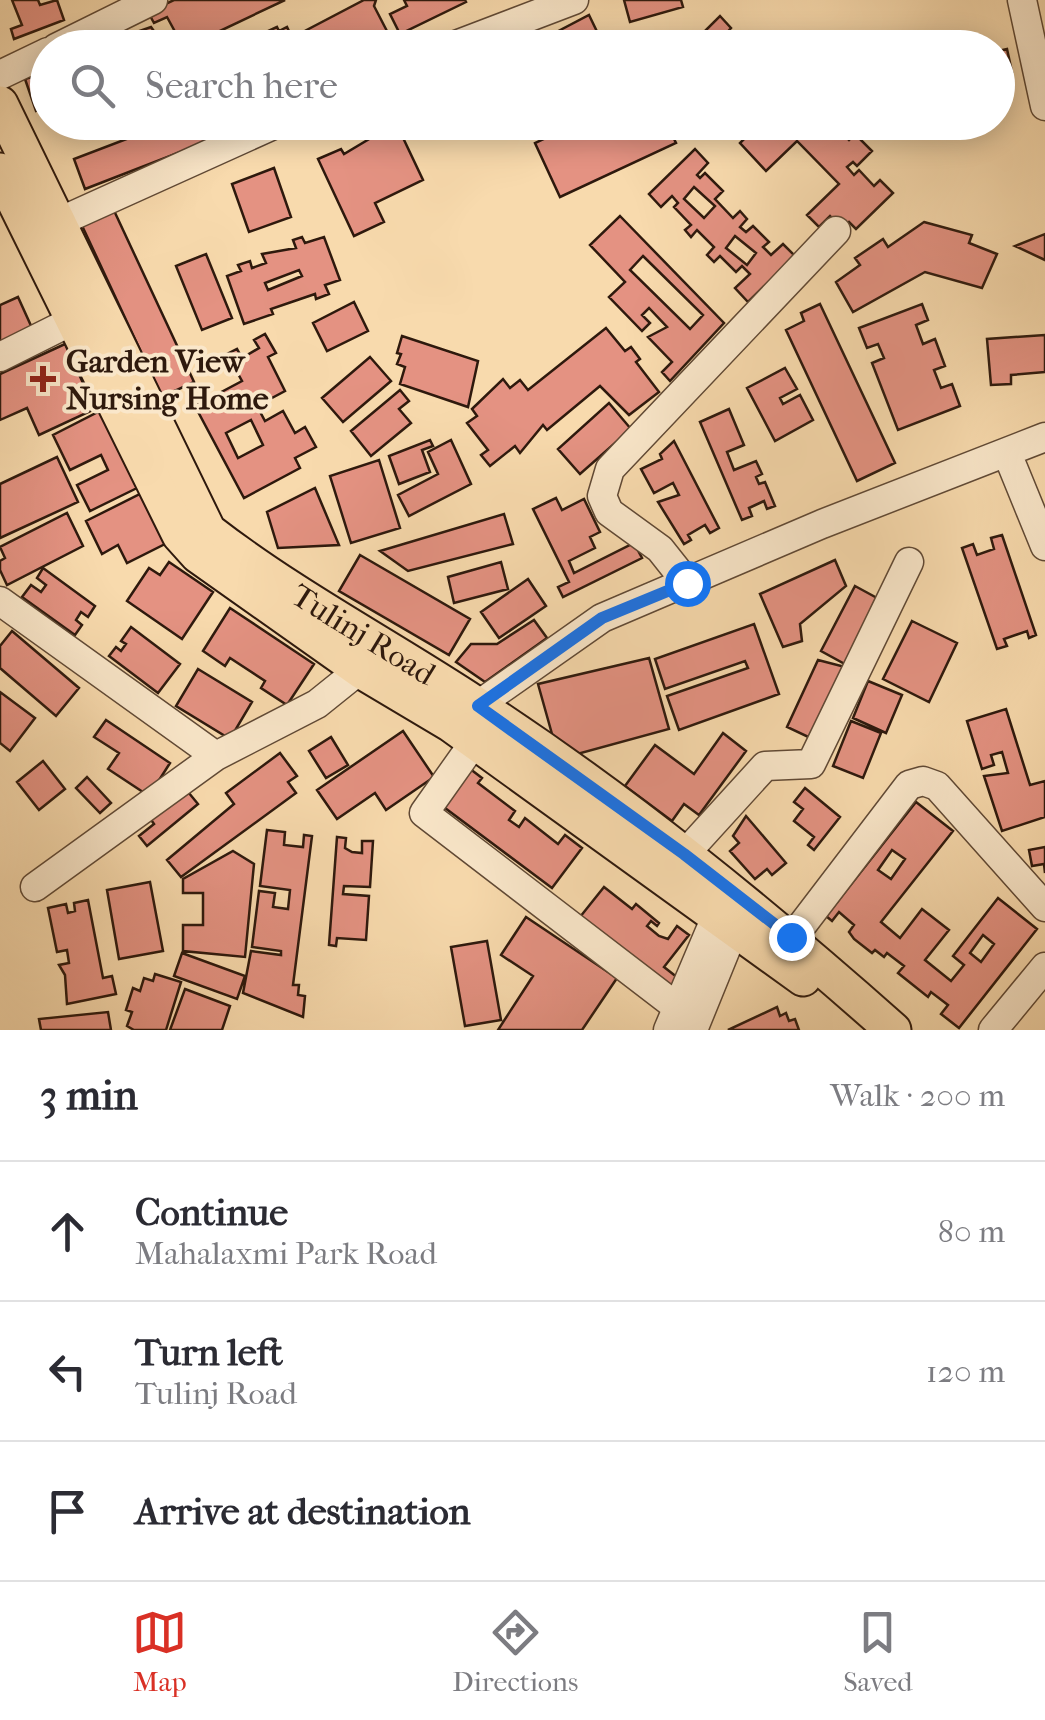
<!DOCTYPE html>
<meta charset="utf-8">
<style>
:root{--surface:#fff;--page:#f2f2f3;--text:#2b2b33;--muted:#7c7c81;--line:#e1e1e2;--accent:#d93025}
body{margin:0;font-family:"IM FELL French Canon",serif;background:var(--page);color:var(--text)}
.stop{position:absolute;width:30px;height:30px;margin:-22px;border:8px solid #1a73e8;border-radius:50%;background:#fff}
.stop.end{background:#1a73e8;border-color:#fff;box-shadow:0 2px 10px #0008}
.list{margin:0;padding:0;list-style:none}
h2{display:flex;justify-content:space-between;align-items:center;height:130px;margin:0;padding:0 40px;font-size:42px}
h2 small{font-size:32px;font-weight:400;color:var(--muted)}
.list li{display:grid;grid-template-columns:65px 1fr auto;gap:30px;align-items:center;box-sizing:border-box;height:140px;padding:0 40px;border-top:2px solid var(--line)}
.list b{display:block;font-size:38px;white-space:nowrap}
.list p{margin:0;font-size:32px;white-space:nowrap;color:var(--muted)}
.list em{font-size:32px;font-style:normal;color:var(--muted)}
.icon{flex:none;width:55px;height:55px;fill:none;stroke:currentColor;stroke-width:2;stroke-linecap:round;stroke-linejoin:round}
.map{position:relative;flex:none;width:1045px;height:1030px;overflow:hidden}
.search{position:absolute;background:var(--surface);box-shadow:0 5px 25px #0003;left:30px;right:30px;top:30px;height:110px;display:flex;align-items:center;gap:25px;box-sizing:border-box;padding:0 35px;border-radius:55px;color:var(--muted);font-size:38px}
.sheet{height:550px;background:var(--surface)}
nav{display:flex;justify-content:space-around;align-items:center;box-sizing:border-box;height:140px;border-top:2px solid var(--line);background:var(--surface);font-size:28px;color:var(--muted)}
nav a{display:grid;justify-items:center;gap:5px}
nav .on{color:var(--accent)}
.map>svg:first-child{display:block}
.building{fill:#e49282;stroke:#2e190d;stroke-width:2.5;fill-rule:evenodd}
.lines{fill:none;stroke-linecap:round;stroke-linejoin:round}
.minor-casing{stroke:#604935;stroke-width:31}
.major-casing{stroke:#2e190d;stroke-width:39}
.minor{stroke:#fae7ca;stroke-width:28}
.major{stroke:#f8daad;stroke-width:35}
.route{stroke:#1a73e8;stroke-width:12}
.poi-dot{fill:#8f2418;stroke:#fae7ca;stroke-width:4}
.labels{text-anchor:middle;stroke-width:8;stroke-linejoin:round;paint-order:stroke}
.poi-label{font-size:32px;font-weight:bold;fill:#2e190d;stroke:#fae7ca;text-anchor:start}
.street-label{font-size:32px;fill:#2e190d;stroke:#fae7ca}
</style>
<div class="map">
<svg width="1045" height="1030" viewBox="0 0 1045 1030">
<rect width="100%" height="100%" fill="#f8daad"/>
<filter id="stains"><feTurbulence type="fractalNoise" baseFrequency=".002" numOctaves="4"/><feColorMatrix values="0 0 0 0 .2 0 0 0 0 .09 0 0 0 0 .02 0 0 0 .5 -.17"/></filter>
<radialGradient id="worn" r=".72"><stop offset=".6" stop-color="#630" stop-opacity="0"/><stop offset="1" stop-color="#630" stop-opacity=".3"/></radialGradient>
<path class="building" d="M12,0H38L40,5L57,0L64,20L14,39L11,29L22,25Z
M174,0H285L184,48L167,17L154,23L148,12Z
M364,0H376L374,6L389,35L394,33L398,42L388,48H314L309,39L305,41L301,33Z
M404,0H465L466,2L400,34L390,14L407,6Z
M624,0H681L683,7L630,22Z
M589,15L604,46L601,48H526Z
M720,16L731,28L725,35L738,48H680L689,39L693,43Z
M151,27L166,48H100L99,45Z
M277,27L279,31L287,27L297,48H242L272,38L268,31Z
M1007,49L1012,72L998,75V51Z
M48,72V107L36,111L25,79Z
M171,122H208L214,139L85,189L74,159Z
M579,122H666L676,143L560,197L535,143Z
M761,122H843L846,126L840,131L849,140L855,134L872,151L857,166L853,162L847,167L854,175L859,170L874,186L880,180L893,193L856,229L849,222L842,228L830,216L819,227L807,215L839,184L797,141L766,171L740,143Z
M396,123L423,180L375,203L384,222L354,236L318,159L341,149L344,154Z
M695,149L708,163L697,175L700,178L705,173L723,191L715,199L733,218L740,211L747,219L740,227L746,232L753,226L769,242L763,247L771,255L783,244L795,256L748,302L735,288L750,274L742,266L736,272L720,256L714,262L707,255L714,247L697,230L691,237L685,230L691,225L674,207L678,203L672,196L661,207L649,194ZM694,187L715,206L704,218L684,199ZM735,236L756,253L747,265L726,248Z
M274,168L291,217L249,232L232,184Z
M110,202L194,382L162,397L78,217Z
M620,216L724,323L670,381L662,372L672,362L648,337L667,327L649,308L642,315L650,323L642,331L609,297L625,282L590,245ZM643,256L703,315L690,329L630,270Z
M924,222L972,235L969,243L997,254L982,288L925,272L853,312L836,282L860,265L855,258L883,239L888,247Z
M1045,234V260L1015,246Z
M302,237L305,243L324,237L340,280L325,285L329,294L316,299L315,294L271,309L273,314L244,324L227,276L241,271L238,265L250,261L252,268L266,263L262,254L296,248L293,240ZM299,270L302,276L268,290L265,283Z
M206,254L232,318L202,330L176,266Z
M18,297L32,328L0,343V305Z
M354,302L368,331L327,351L313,323Z
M820,304L895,463L857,481L786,330L804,321L801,313Z
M922,304L928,320L916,325L923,344L935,339L945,366L934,370L941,388L952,384L960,406L898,430L872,363L884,358L878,344L867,348L859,328Z
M606,328L625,351L631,347L640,359L636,362L659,392L629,415L600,386L547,430L543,425L520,453L515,446L490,466L481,455L488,450L467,423L477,416L472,409L503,379L510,388L520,380L528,390Z
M265,334L276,353L268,357L285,391L257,406L265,421L283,411L295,433L305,427L316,447L295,458L300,468L244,498L195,406L242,381L227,354L237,349L242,358L259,348L254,340ZM251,420L263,445L238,458L226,433Z
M1045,335V372L1011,375V384L991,385L987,339Z
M402,336L478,361L468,407L400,384L405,367L397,364L401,354L397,353Z
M65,344L95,409L39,435L27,408L0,420V374Z
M370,357L391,381L343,422L322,398Z
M785,368L797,389L780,398L783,404L800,395L813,420L775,441L747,388Z
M400,390L409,401L399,409L411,423L371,456L351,431Z
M609,403L631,429L580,474L558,449Z
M729,409L744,445L727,452L734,470L756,461L762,474L756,477L759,484L765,482L775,506L767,509L764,501L749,508L752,516L742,520L700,422Z
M100,411L137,488L90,511L77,485L108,470L101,455L70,470L53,435Z
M430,440L433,446L422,450L430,472L399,484L389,456Z
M451,440L471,484L409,516L398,495L438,474L428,452Z
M674,441L719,528L710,533L705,525L688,535L691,540L684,544L658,502L679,495L673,483L654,493L641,469L662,459L660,454Z
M57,457L78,502L0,538V484Z
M379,460L400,528L351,543L330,476Z
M315,488L339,545L278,548L267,512Z
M140,494L165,544L127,563L118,545L102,554L86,521Z
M556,498L562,510L584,499L600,532L590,537L595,548L569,561L574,573L634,543L642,558L563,597L558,587L569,582L533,509Z
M67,513L83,546L7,585L0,570V561L5,558L0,547Z
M504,514L513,544L408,571L380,551Z
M1002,535L1036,635L1029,638L1027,631L1004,639L1007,646L997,649L962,548L973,544L977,555L994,549L991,538Z
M360,555L470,619L449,655L339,591Z
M835,560L846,586L800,624L802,641L783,647L760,594Z
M169,562L213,592L182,639L127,601L149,568L160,575Z
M501,562L508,589L454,603L448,577Z
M43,568L95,606L88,617L81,612L76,620L82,625L75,635L22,597L31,585L41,592L46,585L37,578Z
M528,579L546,606L499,638L481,612Z
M855,586L888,604L854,669L821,651Z
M230,608L314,664L287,705L261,688L265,681L230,658L225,666L203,651Z
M534,620L547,638L485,682L456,662L471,644H497Z
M912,621L957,643L929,702L883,679Z
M754,624L779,694L679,730L667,696L748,668L745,661L665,689L655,659Z
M131,627L180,664L158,693L109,656L116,647L121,651L126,644L121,641Z
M12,631L79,688L56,716L0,668V646Z
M649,658L669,729L559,759L538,684Z
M818,660L853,669L819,742L787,727Z
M198,669L252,702L230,739L176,706Z
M868,681L902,695L886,733L853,718Z
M0,692L35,718L10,751L0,743Z
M1006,709L1030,785L1045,781V817L1002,831L984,776L1008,773L1002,752L991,755L994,765L982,769L967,721Z
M106,720L170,763L149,796L108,769L119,753L94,737Z
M851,721L881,733L863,778L833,766Z
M403,731L434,777L386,810L375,793L337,819L317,790Z
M723,733L746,751L699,815L684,804L672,821L625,786L655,745L694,774Z
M331,737L348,765L326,778L309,751Z
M280,753L297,776L288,782L296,793L181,877L167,860L234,804L226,793Z
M43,761L65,789L39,810L17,782Z
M465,765L482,778L478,783L515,811L509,820L519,827L525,818L558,844L565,835L582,848L552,888L437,802Z
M87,777L111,803L100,813L76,788Z
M184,787L198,804L147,846L139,836L154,824L147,814Z
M805,788L840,817L814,850L808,845L814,837L794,821L803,809L794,802Z
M916,802L953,831L881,922L900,938L922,909L949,930L925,960L951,981L964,965L953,956L998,898L1037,929L959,1028L941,1014L948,1005L931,992L928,997L898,973L904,966L887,953L884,957L875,950L872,953L854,939L849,932L854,925L839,912L832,921L826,916ZM892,850L905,859L891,879L878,870ZM983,935L994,944L981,962L970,953Z
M746,816L786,863L772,875L767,869L755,879L730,851L739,843L733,836Z
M267,830L285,832L284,845L303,847L304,835L312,836L293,985H299L298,995L305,996L303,1017L243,993L251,951L281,955V951L252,947L259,891L275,893L273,907L288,909L290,890L260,886Z
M337,837L346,838L345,848L352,852L362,853V841H373L370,887L344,886L343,894L369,896L366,940L337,938L336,946L329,945Z
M1045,847V873L1044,864L1032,866L1029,850Z
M233,851L254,864L245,957L183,951V925H203V893H183V879Z
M150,882L163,951L119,959L107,890Z
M604,887L632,909L636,904L659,923L657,926L651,921L647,926L659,936L668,939L677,926L689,935L664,967L678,978L670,988L580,917Z
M88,900L103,978L112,976L116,994L67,1004L65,975L59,965L69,963L67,950L57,952L48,908L66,904L68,913L75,911L74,903Z
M526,917L617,978L582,1030H498L533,976L501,955Z
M487,941L501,1020L465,1026L451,947Z
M182,953L245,976L237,999L174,976Z
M155,974L181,982L166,1030H134L127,1026L132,1012L126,1010L133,988L140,991L144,978L153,981Z
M185,989L230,1006L222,1030H170Z
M777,1007L780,1016L786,1013L789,1021L795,1019L799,1030H728Z
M108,1012L111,1030H41L39,1019Z"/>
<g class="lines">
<defs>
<path id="minor" d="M1022,0L1045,106
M56,48L153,0
M448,48L574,0
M0,75L48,52
M41,230L280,122
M0,357L74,320
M1007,453L1045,546
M687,583L660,549L609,512L602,496L610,469L836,231
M0,601L216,756
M464,715L602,618L822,524L1045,437
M475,741L424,813L677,1007
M673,867L765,766L811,764L909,562
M35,887L216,756L317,704L373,659
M780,954L909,785L923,781L937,786L1045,907
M668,1030L724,898
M693,1030L741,912
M993,1030L1045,967"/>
<g id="major">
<path id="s1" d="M0,104L208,531C292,596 387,646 475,704C624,801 761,913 893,1030"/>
<path d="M0,171L180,535L198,555L362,671L451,724L803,978"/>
</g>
</defs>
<use href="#minor" class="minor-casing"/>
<use href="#major" class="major-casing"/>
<use href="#minor" class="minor"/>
<use href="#major" class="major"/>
</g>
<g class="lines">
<path class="route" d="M687,583L602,618L478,706L684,854L791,937"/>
</g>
<path class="poi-dot" d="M38 364h10v10h10v10h-10v10h-10v-10h-10v-10h10z"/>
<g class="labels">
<g class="poi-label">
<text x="66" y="372">Garden View<tspan x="66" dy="37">Nursing Home</tspan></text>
</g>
<g class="street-label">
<text dy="11" stroke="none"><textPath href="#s1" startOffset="662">Tulinj Road</textPath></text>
</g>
</g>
<rect width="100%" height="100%" filter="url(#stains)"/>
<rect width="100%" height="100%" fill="url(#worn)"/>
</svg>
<div class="stop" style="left:687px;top:583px"></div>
<div class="stop end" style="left:791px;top:937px"></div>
<div class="search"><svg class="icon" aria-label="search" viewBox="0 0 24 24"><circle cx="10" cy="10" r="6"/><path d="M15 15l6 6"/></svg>Search here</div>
</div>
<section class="sheet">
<h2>3 min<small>Walk · 200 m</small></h2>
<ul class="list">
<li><svg class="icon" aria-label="ahead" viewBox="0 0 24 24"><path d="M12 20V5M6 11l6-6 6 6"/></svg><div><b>Continue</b><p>Mahalaxmi Park Road</p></div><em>80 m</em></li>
<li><svg class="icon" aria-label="left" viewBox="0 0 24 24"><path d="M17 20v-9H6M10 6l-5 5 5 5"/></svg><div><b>Turn left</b><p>Tulinj Road</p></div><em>120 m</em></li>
<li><svg class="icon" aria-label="arrive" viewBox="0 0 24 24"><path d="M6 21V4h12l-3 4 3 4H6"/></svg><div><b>Arrive at destination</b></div></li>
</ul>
</section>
<nav>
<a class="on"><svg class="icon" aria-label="map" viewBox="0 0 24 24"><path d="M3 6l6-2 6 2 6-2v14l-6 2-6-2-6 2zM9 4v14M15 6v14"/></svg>Map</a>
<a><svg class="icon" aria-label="directions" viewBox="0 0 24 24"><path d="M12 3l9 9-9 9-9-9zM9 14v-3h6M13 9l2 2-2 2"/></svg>Directions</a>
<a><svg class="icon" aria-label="saved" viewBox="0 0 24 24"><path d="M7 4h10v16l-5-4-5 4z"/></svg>Saved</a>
</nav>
